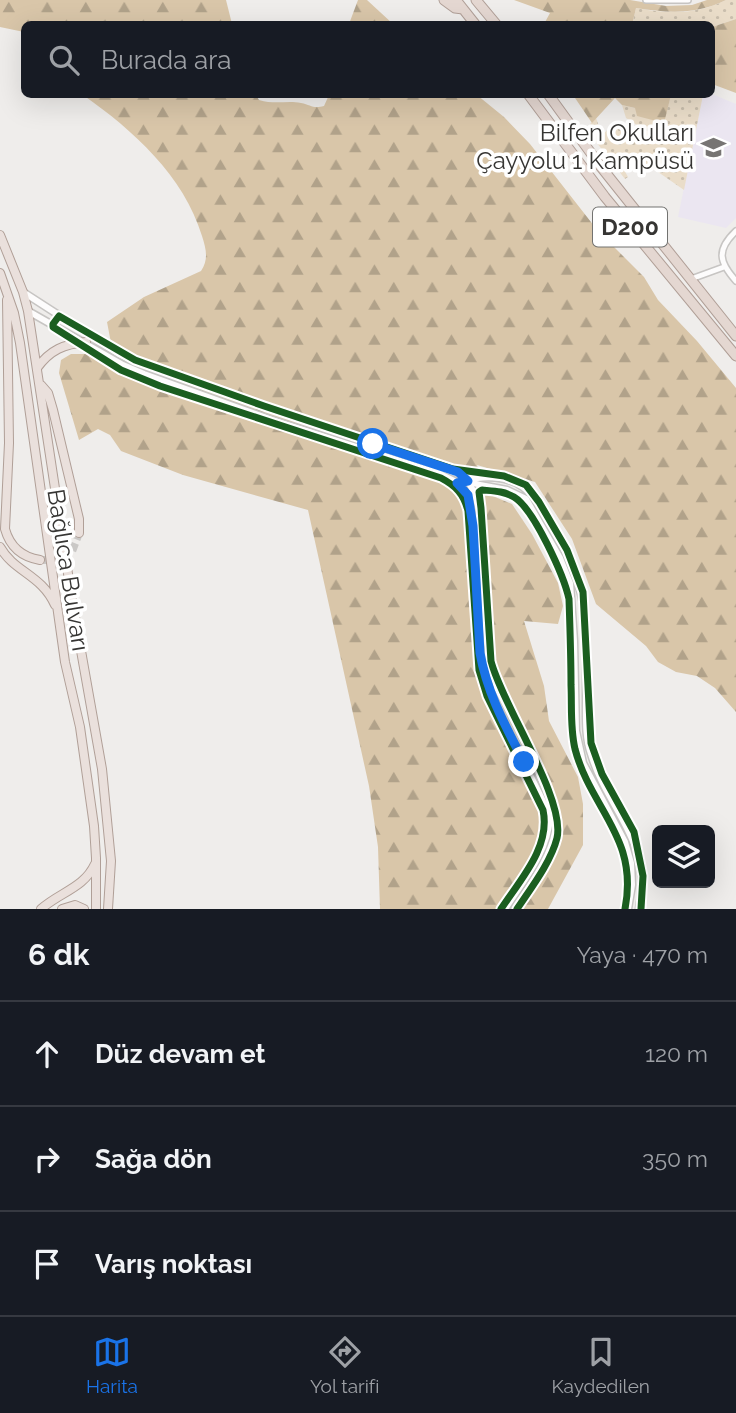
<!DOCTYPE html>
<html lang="tr">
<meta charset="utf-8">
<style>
:root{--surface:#171b24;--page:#20242c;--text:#f1f3f6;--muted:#9ea1a6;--line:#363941;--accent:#1a73e8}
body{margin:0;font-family:Raleway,sans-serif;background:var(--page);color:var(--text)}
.controls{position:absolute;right:21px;bottom:21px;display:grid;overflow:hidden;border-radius:10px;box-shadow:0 7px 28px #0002}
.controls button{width:63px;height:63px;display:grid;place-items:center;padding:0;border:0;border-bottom:2px solid var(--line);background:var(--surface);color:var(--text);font:35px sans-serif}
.stop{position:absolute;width:21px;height:21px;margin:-16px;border:5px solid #1a73e8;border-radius:50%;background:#fff}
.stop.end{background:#1a73e8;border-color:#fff;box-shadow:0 2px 7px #0008}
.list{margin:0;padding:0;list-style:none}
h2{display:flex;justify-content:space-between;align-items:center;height:91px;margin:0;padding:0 28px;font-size:30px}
h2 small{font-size:23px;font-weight:400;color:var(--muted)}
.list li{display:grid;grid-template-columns:46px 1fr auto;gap:21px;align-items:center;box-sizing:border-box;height:105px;padding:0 28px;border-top:2px solid var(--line)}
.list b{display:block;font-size:26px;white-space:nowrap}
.list em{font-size:23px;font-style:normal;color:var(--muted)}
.icon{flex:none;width:38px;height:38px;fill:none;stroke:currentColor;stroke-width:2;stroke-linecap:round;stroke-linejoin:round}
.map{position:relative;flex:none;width:736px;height:909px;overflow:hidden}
.search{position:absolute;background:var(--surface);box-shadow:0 7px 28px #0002;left:21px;right:21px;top:21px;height:77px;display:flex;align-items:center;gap:18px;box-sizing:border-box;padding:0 24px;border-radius:10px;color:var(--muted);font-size:26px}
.sheet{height:406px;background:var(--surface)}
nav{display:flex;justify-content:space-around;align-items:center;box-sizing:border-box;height:98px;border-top:2px solid var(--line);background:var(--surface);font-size:19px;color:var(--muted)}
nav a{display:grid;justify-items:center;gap:4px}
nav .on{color:var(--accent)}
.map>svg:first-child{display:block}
.education{fill:#ebe6f1}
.grass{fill:url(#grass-dots)}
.forest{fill:url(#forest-firs)}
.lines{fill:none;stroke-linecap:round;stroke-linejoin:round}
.primary-tunnel{stroke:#cac8c6;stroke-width:8;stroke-dasharray:8 4;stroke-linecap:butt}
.minor-casing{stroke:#c7c5c3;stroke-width:8}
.tertiary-casing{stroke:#c7c5c3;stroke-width:9}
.primary-casing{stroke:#b09f97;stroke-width:10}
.trunk-casing{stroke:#b09f97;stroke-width:11}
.minor{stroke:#fdfcfc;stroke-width:5}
.tertiary{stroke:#fdfcfc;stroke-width:6}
.primary{stroke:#eae0dc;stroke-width:8}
.trunk{stroke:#e4d7d1;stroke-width:9}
.cycleway-casing{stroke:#fff;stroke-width:11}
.cycleway{stroke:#1b5e20;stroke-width:7}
.route{stroke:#1a73e8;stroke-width:9}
.labels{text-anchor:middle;stroke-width:7;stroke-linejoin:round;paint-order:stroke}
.shield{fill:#fff;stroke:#727270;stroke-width:2}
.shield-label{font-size:23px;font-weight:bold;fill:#363533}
.poi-label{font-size:24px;fill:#363533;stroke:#fff;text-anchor:end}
.street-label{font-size:24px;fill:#363533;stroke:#fff}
</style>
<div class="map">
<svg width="736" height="909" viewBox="0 0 736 909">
<defs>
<pattern id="grass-dots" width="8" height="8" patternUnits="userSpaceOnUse" patternTransform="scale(1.75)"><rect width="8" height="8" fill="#eaddc9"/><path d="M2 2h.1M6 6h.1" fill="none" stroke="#c9bead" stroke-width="1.8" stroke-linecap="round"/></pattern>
<pattern id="forest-firs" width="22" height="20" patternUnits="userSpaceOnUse" patternTransform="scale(1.75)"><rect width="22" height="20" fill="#d9c6a9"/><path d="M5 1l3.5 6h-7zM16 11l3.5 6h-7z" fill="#b1a28a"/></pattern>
</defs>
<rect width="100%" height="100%" fill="#efedeb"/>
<path class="education" d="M712,94L736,104V218L726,228L678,217L703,95Z"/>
<path class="grass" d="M726,0H736V19L712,27V24H653L633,21L636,8C668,14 697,15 726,0Z
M671,95H703L684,190L648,165L632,158L621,164L628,177L625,179L593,138L598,135L590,124L596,118L602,135L613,125L639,135L637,125L626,118L622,105L635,108L663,123Z"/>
<path class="forest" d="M0,0H226L232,24H24V32L0,27Z
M358,0H367L393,24H349Z
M514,0H630L666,6L692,5L707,0H726C696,15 668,13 636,8L633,21L653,24H544L550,13Z
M736,19V93L712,84V27Z
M83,95H256L259,100C276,105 287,100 301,103C311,105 313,109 324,106L329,95H477L504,117L530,144L598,231L644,277L658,300L697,341L736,388V712L715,688L697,676L676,672L658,662L646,646L596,604L572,539L535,482L477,465L488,494L512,504L532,534L558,583L563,606L558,624L524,621L544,686L549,721L578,777L583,804V845L548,909H380L378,847L369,786L308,510L183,475L121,451L110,435L98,429L79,440L59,373L61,360L71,354H87L111,343L107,322L144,297L201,271C209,259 206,249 202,236C184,176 133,130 83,95Z
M573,95H671L664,123L637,116L635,108L622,105L615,98L592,123Z"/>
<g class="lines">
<path class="primary-tunnel" d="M40,560H60L71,554L79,533"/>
<defs>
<path id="minor" d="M646,0H688
M736,231C716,250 719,262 736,281
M691,279L724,267"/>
<path id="tertiary" d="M23,292L119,354L136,362L464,476C484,500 481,535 483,565C485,606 484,648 497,688C511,716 560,806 555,832C550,859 529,886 515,909
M28,311L123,365L144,374L272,420L438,473L458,483L468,495L473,526L480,653C491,712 527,762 550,817C548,852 523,881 505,909
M467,481C483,475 508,476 523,487C545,503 580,577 583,605C587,636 586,669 586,701C586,718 585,737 591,754C608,811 653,840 639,909
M468,481L480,485L507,490L526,499L560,558L570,583L574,641L576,731L583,763L625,842L631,863L632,885L628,909"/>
<path id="primary" d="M0,235L23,292L28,311L72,600L102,769L111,861L108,909
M0,273L14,313L20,343L65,662L80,727L94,826L96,858V909
M7,300L9,443L5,529C10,547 22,557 40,560
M37,368C50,350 64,344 86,342
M41,385L48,393L53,410L79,519V533
M0,547C14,572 42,575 55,605
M41,909C60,892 84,888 95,864
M62,909L75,905L84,909"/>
<path id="trunk" d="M444,0L455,8L463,9
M456,0L475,24
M476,0L496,24
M528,94L605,197L736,356
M548,94L601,167L736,336"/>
</defs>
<use href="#minor" class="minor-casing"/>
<use href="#tertiary" class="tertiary-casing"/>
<use href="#primary" class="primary-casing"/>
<use href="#trunk" class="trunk-casing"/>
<use href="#minor" class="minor"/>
<use href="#tertiary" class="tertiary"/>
<use href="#primary" class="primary"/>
<use href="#trunk" class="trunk"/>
<defs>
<path id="cycleway" d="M501,909C520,880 551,847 543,810L487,696L479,670L468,511C464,494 456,486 441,478L160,386L121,370L53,327V324L59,316L135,360L264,406L453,469L504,476L526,485L539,502L567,550L583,592L591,743L602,774L634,832L643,876L641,909
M517,909C531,888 551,862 557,838C566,799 502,705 491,661L481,508L479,492L482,490C493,491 504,491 514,497C534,509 564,576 569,599C570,628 571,656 571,685C572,706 570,728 575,749C591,810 639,837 625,909"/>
</defs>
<use href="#cycleway" class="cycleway-casing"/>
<use href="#cycleway" class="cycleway"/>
</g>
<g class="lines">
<path class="route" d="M373,444L458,472L468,481L457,483L468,495L473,526L480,653C487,693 506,727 524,762"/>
</g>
<defs>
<symbol id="school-bare" viewBox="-9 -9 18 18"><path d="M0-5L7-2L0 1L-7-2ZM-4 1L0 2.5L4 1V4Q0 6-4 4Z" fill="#777573" stroke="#fff" stroke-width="2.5" paint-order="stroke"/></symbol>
</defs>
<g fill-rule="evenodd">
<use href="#school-bare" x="696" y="130" width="35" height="35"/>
</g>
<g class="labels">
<rect class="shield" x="593" y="207.5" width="74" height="39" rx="5"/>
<g class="shield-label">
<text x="630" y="235">D200</text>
</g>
<g class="poi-label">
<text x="694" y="141">Bilfen Okulları<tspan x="694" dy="28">Çayyolu 1 Kampüsü</tspan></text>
</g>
<g class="street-label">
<text transform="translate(68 570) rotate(81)" y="8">Bağlıca Bulvarı</text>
</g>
</g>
</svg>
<div class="controls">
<button><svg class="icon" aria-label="layers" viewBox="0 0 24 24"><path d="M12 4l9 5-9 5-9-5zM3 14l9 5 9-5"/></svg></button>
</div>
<div class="stop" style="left:373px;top:444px"></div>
<div class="stop end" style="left:524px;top:762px"></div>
<div class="search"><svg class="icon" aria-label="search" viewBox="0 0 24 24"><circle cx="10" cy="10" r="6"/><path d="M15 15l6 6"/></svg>Burada ara</div>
</div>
<section class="sheet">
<h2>6 dk<small>Yaya · 470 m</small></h2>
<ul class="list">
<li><svg class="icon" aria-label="ahead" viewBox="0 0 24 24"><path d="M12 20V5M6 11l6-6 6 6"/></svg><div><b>Düz devam et</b></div><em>120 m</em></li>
<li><svg class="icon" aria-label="right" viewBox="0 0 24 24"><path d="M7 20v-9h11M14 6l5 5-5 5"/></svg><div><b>Sağa dön</b></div><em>350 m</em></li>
<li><svg class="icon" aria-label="arrive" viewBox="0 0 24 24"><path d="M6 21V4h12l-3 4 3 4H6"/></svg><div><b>Varış noktası</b></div></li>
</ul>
</section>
<nav>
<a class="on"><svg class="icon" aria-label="map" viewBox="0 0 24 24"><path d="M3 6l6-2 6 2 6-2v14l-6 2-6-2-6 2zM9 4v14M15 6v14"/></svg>Harita</a>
<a><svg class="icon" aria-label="directions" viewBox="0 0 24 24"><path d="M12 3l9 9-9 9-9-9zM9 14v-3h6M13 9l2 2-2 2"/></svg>Yol tarifi</a>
<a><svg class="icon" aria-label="saved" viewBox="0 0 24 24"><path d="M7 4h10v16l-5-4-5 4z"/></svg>Kaydedilen</a>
</nav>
